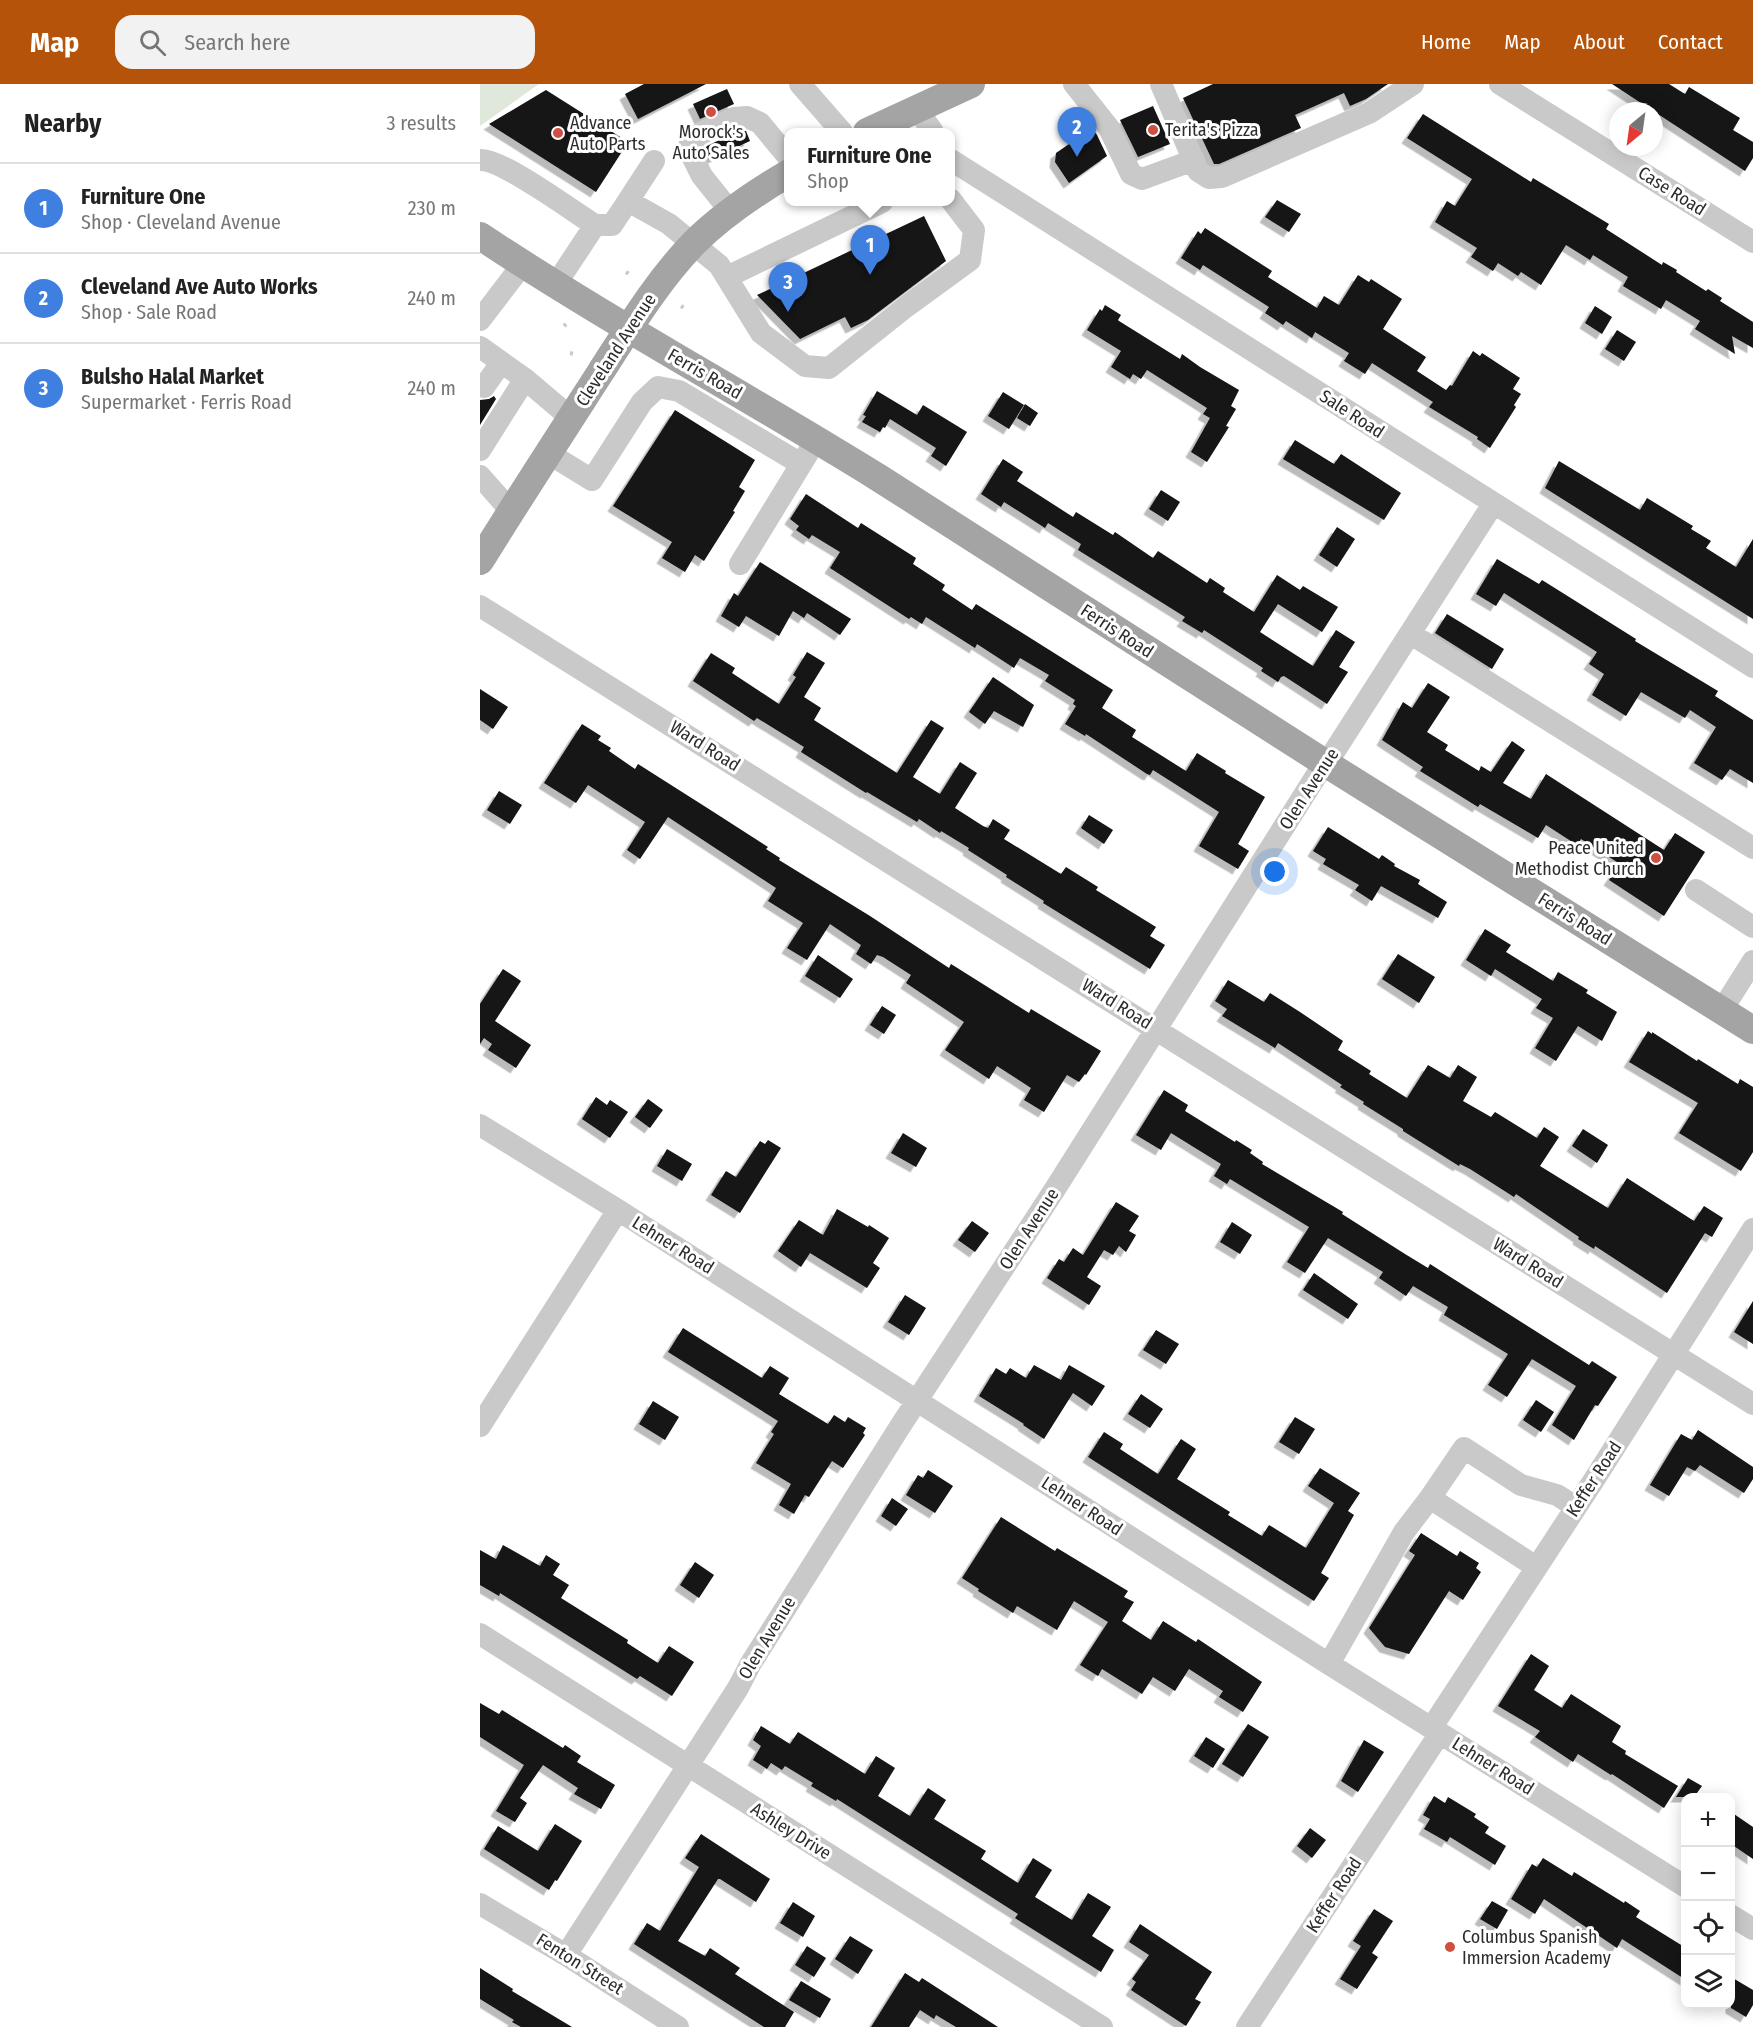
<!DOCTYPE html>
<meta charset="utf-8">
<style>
:root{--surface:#fff;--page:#f2f2f2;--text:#222;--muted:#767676;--line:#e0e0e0;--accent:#b45309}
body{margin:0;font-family:"Fira Sans Condensed",sans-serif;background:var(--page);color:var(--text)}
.controls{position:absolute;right:18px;bottom:18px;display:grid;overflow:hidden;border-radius:12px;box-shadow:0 3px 15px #0003}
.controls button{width:54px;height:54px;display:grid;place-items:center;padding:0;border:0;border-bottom:2px solid var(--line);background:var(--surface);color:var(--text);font:30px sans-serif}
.compass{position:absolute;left:1129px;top:18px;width:54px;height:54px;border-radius:50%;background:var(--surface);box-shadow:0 3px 15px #0003;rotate:209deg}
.you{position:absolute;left:795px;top:788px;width:21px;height:21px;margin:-15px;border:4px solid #fff;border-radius:50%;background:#1a73e8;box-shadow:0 0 0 9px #1a73e833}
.badge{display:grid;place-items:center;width:39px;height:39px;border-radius:50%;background:var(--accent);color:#fff;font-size:20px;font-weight:700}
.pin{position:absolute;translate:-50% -50px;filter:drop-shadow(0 2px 3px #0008)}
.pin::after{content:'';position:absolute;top:32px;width:21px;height:18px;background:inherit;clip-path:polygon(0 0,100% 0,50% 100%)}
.popup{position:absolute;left:304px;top:44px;width:171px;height:78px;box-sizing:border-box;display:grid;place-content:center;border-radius:12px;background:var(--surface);filter:drop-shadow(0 2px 4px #0005);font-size:20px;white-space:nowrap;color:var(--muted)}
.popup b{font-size:22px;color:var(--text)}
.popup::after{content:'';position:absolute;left:50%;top:100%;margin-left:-12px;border:12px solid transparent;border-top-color:var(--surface)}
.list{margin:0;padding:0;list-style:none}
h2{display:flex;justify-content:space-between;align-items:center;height:78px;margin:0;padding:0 24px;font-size:26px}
h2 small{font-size:20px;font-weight:400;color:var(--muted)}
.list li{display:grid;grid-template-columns:39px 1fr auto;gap:18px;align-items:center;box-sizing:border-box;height:90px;padding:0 24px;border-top:2px solid var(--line)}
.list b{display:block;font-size:22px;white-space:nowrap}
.list p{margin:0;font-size:20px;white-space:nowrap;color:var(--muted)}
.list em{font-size:20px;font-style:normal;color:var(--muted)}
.icon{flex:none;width:33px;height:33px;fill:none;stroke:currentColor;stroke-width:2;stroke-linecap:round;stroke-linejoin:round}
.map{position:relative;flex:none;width:1273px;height:1943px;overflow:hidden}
header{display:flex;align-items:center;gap:36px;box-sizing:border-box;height:84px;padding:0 30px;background:var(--accent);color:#fff}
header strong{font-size:28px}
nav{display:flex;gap:33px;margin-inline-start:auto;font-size:21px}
.search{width:420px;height:54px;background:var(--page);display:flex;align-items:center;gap:15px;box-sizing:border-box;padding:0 21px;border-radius:18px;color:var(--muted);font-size:22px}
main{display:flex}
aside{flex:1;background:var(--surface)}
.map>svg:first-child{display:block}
.green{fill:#e0e8db}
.building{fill:#131313;filter:url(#shadow)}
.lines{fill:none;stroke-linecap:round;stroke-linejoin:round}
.path{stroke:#c9c9c9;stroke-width:4;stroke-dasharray:3 3;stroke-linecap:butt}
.minor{stroke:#c9c9c9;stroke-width:22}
.major{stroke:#a4a4a4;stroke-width:28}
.poi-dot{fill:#cf5043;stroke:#fff;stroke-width:2}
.labels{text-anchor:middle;stroke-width:6;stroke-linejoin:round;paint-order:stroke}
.poi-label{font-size:18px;fill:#2c2c2c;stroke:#fff;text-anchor:start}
.street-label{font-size:18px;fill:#2c2c2c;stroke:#fff}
</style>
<header>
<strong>Map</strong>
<div class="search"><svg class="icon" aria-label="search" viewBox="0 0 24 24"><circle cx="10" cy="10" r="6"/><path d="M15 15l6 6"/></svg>Search here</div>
<nav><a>Home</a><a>Map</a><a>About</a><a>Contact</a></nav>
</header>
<main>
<aside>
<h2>Nearby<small>3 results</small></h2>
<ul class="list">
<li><span class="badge" style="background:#3f7fe0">1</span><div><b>Furniture One</b><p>Shop · Cleveland Avenue</p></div><em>230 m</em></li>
<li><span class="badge" style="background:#3f7fe0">2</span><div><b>Cleveland Ave Auto Works</b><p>Shop · Sale Road</p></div><em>240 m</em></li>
<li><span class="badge" style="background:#3f7fe0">3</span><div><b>Bulsho Halal Market</b><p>Supermarket · Ferris Road</p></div><em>240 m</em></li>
</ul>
</aside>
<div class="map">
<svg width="1273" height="1943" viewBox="0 0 1273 1943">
<defs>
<filter id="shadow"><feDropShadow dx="-5.5" dy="5.5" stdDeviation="0" flood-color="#0004"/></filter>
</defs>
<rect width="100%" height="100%" fill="#fff"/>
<path class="green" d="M0,0H59L0,42Z"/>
<path class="building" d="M164,0H226L158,35L145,10Z
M733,0H908L886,15L870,22L864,9L815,31L821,44L739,80H734L703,14Z
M1132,0H1189L1205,10L1209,3L1260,34L1253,46L1273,58V74L1265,87Z
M247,5L254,20L220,35L213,20Z
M66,6L145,56V63L116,108L9,40Z
M673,22L690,60L658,73L640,36Z
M943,30L1051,98L1053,94L1129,140L1126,145L1182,181L1183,178L1197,186L1196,188L1226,207L1228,205L1242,214L1240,217L1273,238V264L1252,252L1255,270L1215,245L1220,237L1186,216L1181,225L1143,202L1148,193L1113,171L1110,176L1086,161L1061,201L1041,188L1038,192L1018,179L1013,187L991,173L997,164L955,138L967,117L975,122L992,95L927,54Z
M258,47H266L270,57L229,76L224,66L227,62Z
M608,47L610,50L614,47L617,51L627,72L589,99L575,78L576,69Z
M797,116L821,130L809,148L785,133Z
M444,132L466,177L388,236L371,244L365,233L320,255L277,211Z
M725,144L792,187L788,193L837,224L844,212L859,221L878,191L889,198L891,195L922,215L903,245L946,273L937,287L966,306L970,301L972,302L993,267L1000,272L1002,269L1040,294L1033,305L1041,310L1034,321L1036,323L1010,364L997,355L998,353L949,323L953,318L892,279L885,290L864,277L869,269L835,248L832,254L806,237L803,241L785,229L789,223L723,181L720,186L701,174L718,147L721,150Z
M625,221L641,231L638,236L639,237L700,275L702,270L720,283L759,306L751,322L756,325L746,342L749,343L727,378L711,368L730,334L723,330L727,324L667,286L661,295L653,290L650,295L631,283L641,267L607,246L620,225L622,227Z
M1115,222L1132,233L1122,250L1105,239Z
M1137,246L1156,258L1144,277L1125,265Z
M397,307L437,331L443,321L487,348L466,382L451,372L456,364L410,335L405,344L403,343L400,348L382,338L386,332L383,331Z
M523,308L544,321L529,345L508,332Z
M14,312L16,315L0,341V316L9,315Z
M545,320L558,329L550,342L537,334Z
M195,326L275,376L259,403L265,407L253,427L255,428L224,477L215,471L205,488L182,474L192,458L133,422Z
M815,356L854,380L861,370L921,409L904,436L803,375Z
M523,375L543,388L537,397L593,433L596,428L633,451L635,448L673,474L678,467L727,499L730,494L745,504L743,508L774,528L797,491L820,506L823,502L858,523L842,548L798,520L780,548L833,582L856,546L875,558L859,583L868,588L847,620L804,592L801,593L798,598L781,587L783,584L724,546L722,549L702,537L705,533L598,466L601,460L568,439L565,444L524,418L521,423L501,410Z
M1079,377L1160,426L1167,414L1213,442L1211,445L1231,457L1226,464L1256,483L1273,455V535L1065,404Z
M681,406L700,418L688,437L669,425Z
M326,410L378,444L381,439L436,474L433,480L465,501L462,506L492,526L496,520L633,606L622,624L656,646L652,653L706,687L717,669L746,687L745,689L785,713L758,760L769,767L758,785L719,762L739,728L673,686L670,691L667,690L606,650L605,652L585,640L596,622L593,620L595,616L565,597L569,591L540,574L534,584L497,560L495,564L446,533L442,540L431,533L429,535L350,484L360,468L332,451L329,455L316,446L319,442L310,435Z
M857,443L875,455L857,483L839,471Z
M1017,475L1059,500L1062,496L1078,506L1156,555L1155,557L1238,607L1235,612L1273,636V699L1250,685L1242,696L1214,679L1236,643L1210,626L1205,634L1161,608L1146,632L1112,611L1124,590L1109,580L1117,568L1024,509L1016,522L996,510Z
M280,478L371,535L360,551L327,529L324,534L313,527L299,552L266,532L259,543L241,532L254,509L258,512Z
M967,530L1024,565L1012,585L955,549Z
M327,568L345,579L324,613L341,624L334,636L417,689L451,636L464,644L433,693L460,710L480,678L497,689L475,724L503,742L508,744L513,735L530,746L524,755L581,790L586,783L618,803L616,806L676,843L670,852L685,861L670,885L563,819L564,817L526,793L527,791L488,766L489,764L461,747L460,749L439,735L437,738L387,708L386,709L321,668L324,663L277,634L274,637L213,597L231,569L255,584L252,589L299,620L316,593L313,591Z
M513,593L554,621L543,643L514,627L505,640L489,628Z
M948,599L970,613L947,648L968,661L965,666L999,687L1001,682L1011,688L1032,657L1045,666L1023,699L1051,715L1066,690L1184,766L1195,749L1225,768L1184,832L1129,796L1140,780L1101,755L1097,761L1066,741L1058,754L1000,720L998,723L940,687L943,683L902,656L923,618L932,624Z
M0,605L28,623L13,645L0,636Z
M102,640L121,652L118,656L131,664L129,667L155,685L158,680L232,727L288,763L286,765L300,774L299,776L390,832L469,884L471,880L549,929L551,925L621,967L606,991L605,990L599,998L587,991L564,1028L544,1016L551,1004L517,982L509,995L465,966L484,938L426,899L431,891L403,873L397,871L391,880L376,870L381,861L350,840L327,876L307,864L323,839L288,817L296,804L188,733L160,775L147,766L165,738L108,701L96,719L64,699Z
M19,707L42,721L30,740L7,726Z
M609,731L633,746L624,760L601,744Z
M848,743L899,775L902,771L915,780L914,782L940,796L938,800L967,818L958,834L901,802L892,817L875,806L879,801L843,780L846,775L833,767Z
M1005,845L1031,861L1026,868L1073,897L1078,888L1108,906L1106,909L1137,928L1122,957L1098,942L1076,977L1055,964L1073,934L1056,924L1062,915L1015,885L1011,892L986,876Z
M918,870L955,893L939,919L902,895Z
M338,871L373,895L360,914L325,892Z
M23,885L41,897L15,937L51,961L36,984L8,966L12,960L4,954L0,960V920Z
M748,896L784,918L790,909L820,928L863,957L858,966L891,987L889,990L927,1014L948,981L970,994L978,981L997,993L983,1017L1011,1033L1015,1028L1057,1054L1064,1043L1079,1053L1060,1082L1128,1124L1147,1094L1214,1137L1224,1122L1243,1134L1232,1153L1225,1149L1187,1209L1115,1162L1114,1165L1098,1155L1099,1153L1036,1110L1034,1113L990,1085L980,1080L979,1082L923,1047V1045L883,1020L884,1018L860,1003L862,1001L798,959L795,964L742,932L747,925L735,917Z
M402,922L416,931L404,950L390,941Z
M1168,947L1172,950V948L1217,977L1218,975L1258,1000L1260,995L1273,1003V1068L1261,1087L1199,1049L1218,1019L1149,978Z
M684,1006L708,1021L705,1027L755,1058L756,1056L772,1066L770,1069L783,1078L782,1080L863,1128L862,1130L925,1170L948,1184L950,1180L1109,1281L1112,1277L1137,1293L1118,1322L1115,1321L1094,1356L1072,1341L1096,1302L1052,1275L1027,1313L1008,1301L1028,1270L964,1231L968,1223L933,1202L926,1212L899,1194L903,1188L848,1154L825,1189L807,1178L829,1143L750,1095L747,1100L734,1092L741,1080L691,1049L681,1066L656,1051Z
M116,1013L127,1021L130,1016L148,1028L130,1054L102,1035Z
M168,1015L183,1026L170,1044L155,1033Z
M1103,1045L1128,1061L1117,1079L1092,1062Z
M423,1049L447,1064L436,1083L411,1069Z
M288,1056L301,1064L260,1129L231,1111L246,1087L256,1093L280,1057L285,1060Z
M187,1065L212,1080L202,1097L177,1082Z
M636,1118L659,1132L649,1147L656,1151L646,1168L639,1162L633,1171L624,1166L607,1193L621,1202L609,1221L567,1194L579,1175L584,1178L593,1164L603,1171Z
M357,1125L388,1143L389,1141L409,1154L393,1179L400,1184L387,1204L330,1169L321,1183L298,1167L319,1136L343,1151Z
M492,1137L509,1149L495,1168L478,1156Z
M752,1138L772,1151L760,1170L740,1158Z
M834,1189L878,1220L868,1235L823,1206Z
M425,1211L446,1224L429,1251L408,1238Z
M1273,1217V1260L1254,1248Z
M203,1244L282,1294L290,1282L309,1294L299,1310L348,1340L354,1331L365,1338L368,1333L386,1344L383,1349L385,1351L363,1384L352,1377L329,1413L325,1411L314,1430L299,1421L311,1400L276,1379L294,1350L291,1348L298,1337L188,1268Z
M676,1246L699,1260L686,1280L663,1266Z
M554,1281L581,1296L589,1281L625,1302L612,1322L593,1309L564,1355L543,1341L544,1340L499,1312L516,1284L526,1290L530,1284L546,1294Z
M661,1310L683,1325L670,1344L648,1330Z
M1056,1316L1074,1328L1061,1348L1043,1336Z
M173,1317L199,1333L185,1356L159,1340Z
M815,1333L835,1345L819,1370L799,1358Z
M1218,1346L1273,1383V1395L1264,1409L1220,1381L1215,1387L1207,1383L1189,1412L1170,1401L1201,1350L1212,1356Z
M624,1348L643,1360L640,1365L678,1390L701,1355L716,1365L697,1395L750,1428L748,1431L782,1452L789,1441L826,1464L854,1419L828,1402L840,1384L880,1409L868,1427L874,1431L841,1489L849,1494L834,1517L608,1373Z
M448,1386L473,1402L455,1429L426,1411L438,1391L443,1394Z
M412,1414L428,1425L416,1442L401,1432Z
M521,1433L575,1467L577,1464L648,1507L644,1513L654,1518L642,1537L671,1556L683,1537L716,1558L718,1555L782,1598L763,1628L739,1613L743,1607L709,1585L695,1607L673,1593L662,1610L622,1585L618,1592L600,1581L628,1538L594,1517L577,1546L537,1522L533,1529L498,1507L499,1505L482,1494Z
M941,1449L977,1472L980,1467L999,1479L996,1484L1001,1488L983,1516L969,1507L929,1570L905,1563L889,1544L935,1471L929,1467Z
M23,1461L60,1482L66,1471L80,1480L73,1491L89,1501L81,1514L148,1556L147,1559L178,1579L189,1562L214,1578L192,1612L160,1592L157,1595L20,1509L19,1512L0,1501V1466L16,1475Z
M215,1478L234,1491L219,1514L200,1501Z
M1051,1570L1069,1582L1054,1606L1082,1624L1091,1610L1141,1642L1132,1658L1146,1667L1145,1670L1198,1702L1184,1724L1132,1690L1131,1691L1098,1670L1093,1678L1055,1653L1060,1647L1018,1622Z
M0,1619L19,1630L22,1626L83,1664L85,1661L101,1672L97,1678L135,1701L121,1725L94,1710L98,1704L63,1681L40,1714L47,1719L35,1738L16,1727L44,1681L0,1653Z
M768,1640L789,1653L763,1693L742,1680Z
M281,1642L310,1660L318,1648L385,1690L396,1672L415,1684L398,1712L430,1732L448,1704L466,1716L454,1735L506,1767L501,1775L538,1799L553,1774L572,1786L555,1813L592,1836L608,1809L631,1823L612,1852L634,1866L621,1888L535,1834L538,1830L357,1715L356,1717L331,1702L333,1699L305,1682L302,1686L291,1679L287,1685L273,1676L281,1662L273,1656Z
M726,1653L745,1665L733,1684L714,1672Z
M884,1656L904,1668L878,1708L861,1697Z
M1208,1694L1222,1702L1214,1713H1196Z
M954,1712L965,1719L968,1713L996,1730L994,1733L1009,1743L1005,1749L1026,1762L1015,1781L970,1753L967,1758L944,1745L950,1735L943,1731Z
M1251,1728L1273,1743V1775L1251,1760Z
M75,1740L102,1757L77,1797L75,1796L69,1806L4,1765L18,1742L58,1767Z
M830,1744L846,1756L832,1774L817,1762Z
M221,1750L290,1795L276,1818L240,1795H238L198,1857L225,1872L230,1864L260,1884L255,1890L314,1928L305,1943H284L154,1860L167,1839L180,1847L219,1783L205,1774Z
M1063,1774L1092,1792L1094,1788L1144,1819L1145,1817L1160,1827L1156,1833L1206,1864V1896L1142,1855L1137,1864L1064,1815L1055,1830L1031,1815L1052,1780L1057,1783Z
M1012,1817L1028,1826L1017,1845L1000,1835Z
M313,1818L335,1832L323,1853L300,1839Z
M894,1825L913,1837L892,1869L898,1873L877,1905L860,1895L881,1862L873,1857Z
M660,1840L732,1888L715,1915L721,1918L706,1942L651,1906L656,1898L652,1895L669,1871L649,1858Z
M370,1852L393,1866L378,1890L355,1875Z
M327,1862L346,1874L334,1893L315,1881Z
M0,1884L33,1905L32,1907L92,1943H41L32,1938L34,1936L0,1915Z
M425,1889L439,1898L442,1894L518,1943H476L456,1931L454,1935L440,1926L429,1943H391Z
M1251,1893L1273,1906V1921L1266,1933L1251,1924Z
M321,1897L351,1915L340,1934L309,1916Z"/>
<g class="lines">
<path class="path" d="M146,188L149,190
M201,222L204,224
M84,242L86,240
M90,269L94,270"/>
<path class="minor" d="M320,0L362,48
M594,0L629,44L651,90L662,95L714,76
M681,0L718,87L729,94L742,93L889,29L933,0
M1020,0L1273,158
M437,25L453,48
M0,76C23,75 92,127 115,141H132L148,117L189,140L239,181L281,249L325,282L349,284L427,222L490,176L494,146L471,116
M471,76L1273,583
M148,117L174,77
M250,127L222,92L208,64L218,51L254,34L267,33L280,39L309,74
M247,193L402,118
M76,200L115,141
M0,236L43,180
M0,263L45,295L91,334
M4,303L21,279
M0,366L45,295
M68,369L112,396L162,318L178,303L199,307L321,380
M0,392L31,427
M260,480L328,369
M0,522L1273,1320
M931,550L1273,764
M1216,806L1273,843
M1242,926L1273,877
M0,1041L138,1126L849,1580L1206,1803
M0,1342L138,1126
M950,1414L984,1364L1041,1401L1077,1411L1096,1423
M0,1550L622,1943
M849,1580L924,1448L950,1414L1056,1483
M952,1643L1112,1399L1273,1145
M0,1820L86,1871L198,1943
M1250,1831L1273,1845
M86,1871L258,1604L271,1579L421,1341L575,1105L838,689L852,671L1013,420
M767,1943L960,1649"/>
<path class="major" d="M387,48L491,0
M0,152C130,238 267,312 399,394L845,679L1273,946
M0,477C39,414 80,351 120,289C149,244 177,197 214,159C242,131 275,109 309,89"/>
</g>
<g class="poi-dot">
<circle cx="231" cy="28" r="6"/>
<circle cx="673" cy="46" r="6"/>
<circle cx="78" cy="49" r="6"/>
<circle cx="1176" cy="774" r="6"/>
<circle cx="970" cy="1863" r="6"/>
</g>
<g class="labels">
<g class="poi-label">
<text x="90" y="45">Advance<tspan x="90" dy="21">Auto Parts</tspan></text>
<text x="685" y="52">Terita's Pizza</text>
<text x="231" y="54" text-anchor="middle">Morock's<tspan x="231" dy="21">Auto Sales</tspan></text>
<text x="1164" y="770" text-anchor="end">Peace United<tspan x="1164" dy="21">Methodist Church</tspan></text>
<text x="982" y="1859">Columbus Spanish<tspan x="982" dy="21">Immersion Academy</tspan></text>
</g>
<g class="street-label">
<text transform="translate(1192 107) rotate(32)" y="6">Case Road</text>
<text transform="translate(136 266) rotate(-57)" y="6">Cleveland Avenue</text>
<text transform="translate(225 290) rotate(30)" y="6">Ferris Road</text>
<text transform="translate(872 330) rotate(33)" y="6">Sale Road</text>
<text transform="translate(637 547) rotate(33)" y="6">Ferris Road</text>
<text transform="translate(225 662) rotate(32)" y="6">Ward Road</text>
<text transform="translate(829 705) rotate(-57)" y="6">Olen Avenue</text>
<text transform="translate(1095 835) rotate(32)" y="6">Ferris Road</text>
<text transform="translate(637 920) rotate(32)" y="6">Ward Road</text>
<text transform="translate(549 1145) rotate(-57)" y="6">Olen Avenue</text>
<text transform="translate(193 1161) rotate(32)" y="6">Lehner Road</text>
<text transform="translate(1048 1179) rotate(32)" y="6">Ward Road</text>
<text transform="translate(1114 1395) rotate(-57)" y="6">Keffer Road</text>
<text transform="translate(602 1422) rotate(33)" y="6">Lehner Road</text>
<text transform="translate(287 1554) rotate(-59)" y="6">Olen Avenue</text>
<text transform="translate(1013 1682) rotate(32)" y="6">Lehner Road</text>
<text transform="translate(311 1747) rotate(32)" y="6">Ashley Drive</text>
<text transform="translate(854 1811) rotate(-57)" y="6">Keffer Road</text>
<text transform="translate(100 1880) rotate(32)" y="6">Fenton Street</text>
</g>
</g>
</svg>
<div class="controls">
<button>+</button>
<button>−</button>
<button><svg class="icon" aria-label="locate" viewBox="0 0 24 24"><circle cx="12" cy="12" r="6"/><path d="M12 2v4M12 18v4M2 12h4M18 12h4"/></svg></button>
<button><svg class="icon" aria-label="layers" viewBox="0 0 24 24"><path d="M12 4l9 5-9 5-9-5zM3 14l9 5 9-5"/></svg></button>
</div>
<svg class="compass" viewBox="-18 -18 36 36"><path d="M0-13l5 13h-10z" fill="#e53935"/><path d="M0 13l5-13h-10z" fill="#767676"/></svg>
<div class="you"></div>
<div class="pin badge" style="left:390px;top:191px;background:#3f7fe0">1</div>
<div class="popup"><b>Furniture One</b>Shop</div>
<div class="pin badge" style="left:597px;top:73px;background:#3f7fe0">2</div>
<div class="pin badge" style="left:308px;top:228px;background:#3f7fe0">3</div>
</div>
</main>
